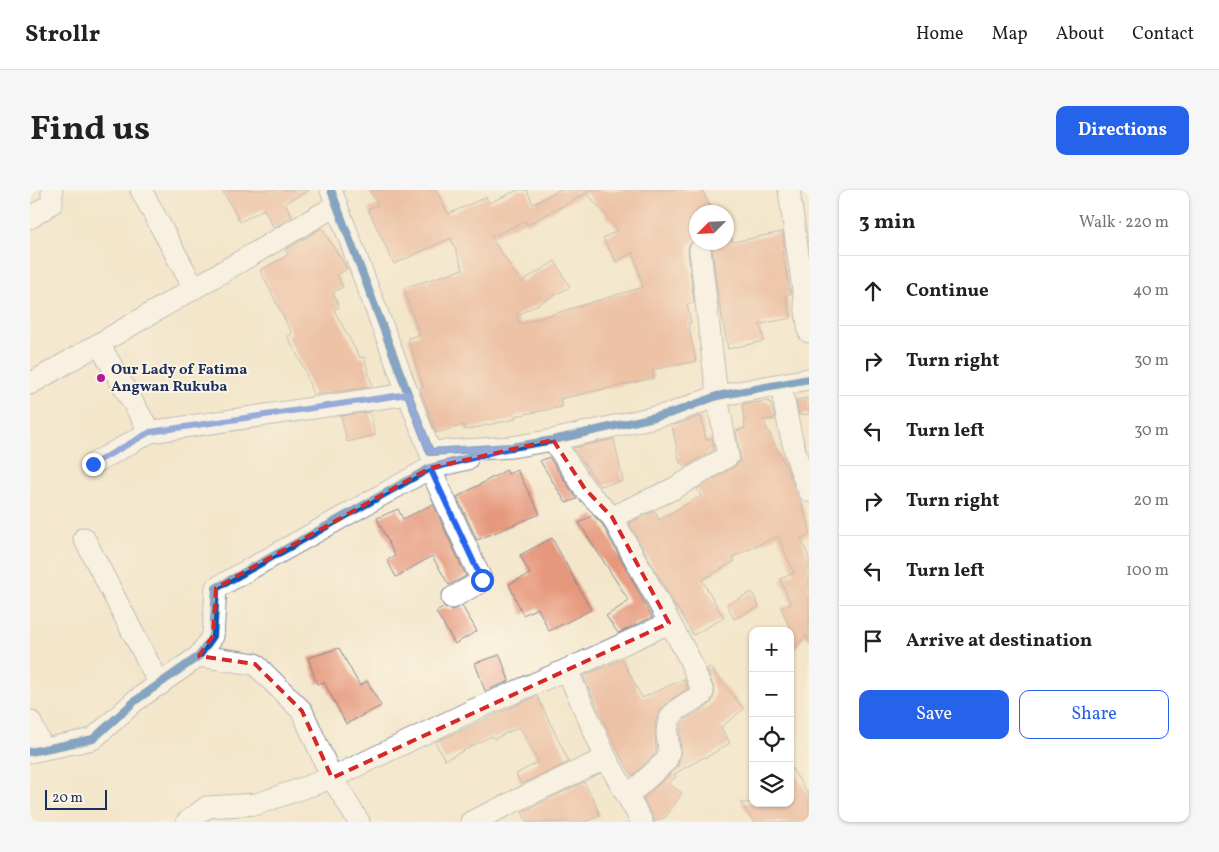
<!DOCTYPE html>
<meta charset="utf-8">
<style>
:root{--surface:#fff;--page:#f6f6f6;--text:#202124;--muted:#757577;--line:#e0e0e0;--accent:#2563eb}
body{margin:0;font-family:Vollkorn,serif;background:var(--page);color:var(--text)}
.controls{position:absolute;right:15px;bottom:15px;display:grid;overflow:hidden;border-radius:10px;box-shadow:0 1px 4px #0004}
.controls button{width:45px;height:45px;display:grid;place-items:center;padding:0;border:0;border-bottom:1px solid var(--line);background:var(--surface);color:var(--text);font:25px sans-serif}
.compass{position:absolute;left:659px;top:15px;width:45px;height:45px;border-radius:50%;background:var(--surface);box-shadow:0 1px 4px #0004;rotate:246deg}
.scale{position:absolute;left:15px;bottom:12px;width:62px;box-sizing:border-box;padding-left:5px;border:2px solid #1b2f5e;border-top:0;font-size:14px;line-height:18px;white-space:nowrap;color:#1b2f5e;-webkit-text-stroke:4px #fcf5e5;paint-order:stroke}
.stop{position:absolute;width:15px;height:15px;margin:-11px;border:4px solid #2563eb;border-radius:50%;background:#fff}
.stop.end{background:#2563eb;border-color:#fff;box-shadow:0 1px 5px #0008}
.list{margin:0;padding:0;list-style:none}
h2{display:flex;justify-content:space-between;align-items:center;height:65px;margin:0;padding:0 20px;font-size:21px}
h2 small{font-size:16px;font-weight:400;color:var(--muted)}
.list li{display:grid;grid-template-columns:32px 1fr auto;gap:15px;align-items:center;box-sizing:border-box;height:70px;padding:0 20px;border-top:1px solid var(--line)}
.list b{display:block;font-size:19px;white-space:nowrap}
.list em{font-size:16px;font-style:normal;color:var(--muted)}
.actions{display:flex;gap:10px;padding:15px 20px}
.actions a{flex:1;padding:11px 0;border:1px solid var(--accent);border-radius:10px;text-align:center;font-size:18px;color:var(--accent)}
.actions .main{background:var(--accent);color:#fff}
.icon{flex:none;width:28px;height:28px;fill:none;stroke:currentColor;stroke-width:2;stroke-linecap:round;stroke-linejoin:round}
.map{position:relative;flex:none;width:779px;height:632px;overflow:hidden;border-radius:10px}
header{display:flex;align-items:center;gap:30px;box-sizing:border-box;height:70px;padding:0 25px;background:var(--surface);border-bottom:1px solid var(--line)}
header strong{font-size:24px}
nav{display:flex;gap:28px;margin-inline-start:auto;font-size:18px}
.intro{display:flex;align-items:center;justify-content:space-between;box-sizing:border-box;height:120px;padding:0 30px}
h1{margin:0;font-size:35px}
.button{padding:12px 22px;border-radius:10px;background:var(--accent);color:#fff;font-size:18px;font-weight:700}
main{display:flex;gap:30px;padding:0 30px}
aside{flex:1;background:var(--surface);border-radius:10px;box-shadow:0 1px 4px #0004}
.map>svg:first-child{display:block}
.building{fill:#e6987d;fill-rule:evenodd}
.lines{fill:none;stroke-linecap:round;stroke-linejoin:round}
.street-casing{stroke:#878a94;stroke-width:23}
.street{stroke:#fff;stroke-width:21}
.cycleway-casing{stroke:#fcf5e5;stroke-width:11}
.cycleway{stroke:#0057b8;stroke-width:8}
.route{stroke:#2563eb;stroke-width:6}
.marked{fill:none;stroke:#d62828;stroke-width:4;stroke-dasharray:10 6;stroke-linejoin:round}
.poi-dot{fill:#b5179e;stroke:#fcf5e5;stroke-width:2}
.labels{text-anchor:middle;stroke-width:4;stroke-linejoin:round;paint-order:stroke}
.poi-label{font-size:15px;font-weight:bold;fill:#1b2f5e;stroke:#fcf5e5;text-anchor:start}
</style>
<header>
<strong>Strollr</strong>
<nav><a>Home</a><a>Map</a><a>About</a><a>Contact</a></nav>
</header>
<div class="intro"><h1>Find us</h1><a class="button">Directions</a></div>
<main>
<div class="map">
<svg width="779" height="632" viewBox="0 0 779 632">
<rect width="100%" height="100%" fill="#fcf5e5"/>
<filter id="ink" filterUnits="userSpaceOnUse"><feTurbulence type="fractalNoise" baseFrequency=".02" numOctaves="2"/><feDisplacementMap in="SourceGraphic" scale="10" xChannelSelector="R" yChannelSelector="G"/><feConvolveMatrix kernelMatrix="1 2 1 2 8 2 1 2 1" color-interpolation-filters="sRGB"/></filter>
<filter id="wash" filterUnits="userSpaceOnUse"><feTurbulence type="fractalNoise" baseFrequency=".0096" numOctaves="4" result="noise"/><feDisplacementMap in="SourceGraphic" scale="20" xChannelSelector="R" yChannelSelector="G"/><feGaussianBlur stdDeviation="1.12" result="paint"/><feColorMatrix in="noise" values="0 0 0 0 0 0 0 0 0 0 0 0 0 0 0 0 0 1.4 0 .05"/><feComposite in="paint" operator="in"/></filter>
<g filter="url(#wash)">
<rect width="100%" height="100%" fill="#f3e6ca"/>
<g id="blocks">
<path class="building" d="M192,0H279L255,13L262,26L244,38L234,19L210,32Z
M339,0H406L418,24L456,7L459,13L488,0H497L503,14L529,0H672L683,22H666V48L659,55L658,61L664,113L657,114L661,133H658L666,171L622,180L624,188L530,209L532,217L485,226V229L435,240L434,235L406,243L393,207L390,198L393,197L378,148L389,145L374,98L433,79L421,48L364,74L338,19L348,15ZM557,3L588,40L573,48L586,72L603,62L613,97L490,134L486,126L540,97L525,71L491,92L461,47L496,31L497,35Z
M292,38L317,79L307,85L313,97L303,102L309,117L304,120L330,168L334,167L342,195L334,198L283,205L274,178L257,146L262,144L230,80L253,68L258,64L255,60Z
M752,42L755,61H752L761,104L756,105L761,128L730,134L734,151L698,159L689,111L682,59L680,52H696V45L700,44L703,52Z
M779,208V224L769,225L766,210Z
M739,211V213H741L745,229L733,230L758,281L767,306L771,311L779,336V345L771,348L779,368V453L776,445L760,465V438L751,418L761,414L750,389L764,383L748,346L703,367L705,371L672,390L694,428L663,445L647,417L646,418L599,333L625,321L629,330L671,306L667,299L704,277L710,271V264L706,241L715,238L712,214Z
M340,222L345,245L317,252L311,226Z
M671,226L676,250L682,248L684,260L655,277L652,272L650,273L642,236Z
M584,249L593,291L570,296L543,258Z
M519,267L547,309L536,313L510,271Z
M476,280L478,284L487,280L510,324L447,350L427,307Z
M403,314L436,386L419,395L402,366L366,387L357,370L365,366L347,328L368,319L373,329Z
M563,325L572,334L622,427L588,443L576,426L599,411L549,333Z
M522,348L561,420L519,441L508,418L493,425L479,394L500,384L490,365Z
M722,402L729,417L704,429L697,414Z
M432,416L447,441L425,454L406,422L414,417L422,420Z
M309,458L330,496L337,491L351,516L316,534L294,492L287,494L278,468Z
M470,465L479,491L455,501L445,473Z
M592,469L612,508L654,489L658,499L641,509L630,521L626,530L625,541L626,563L602,586L590,565L553,486Z
M680,477L714,519L691,537L700,553L675,568L674,567L644,584L646,587L638,593L652,603L636,627L624,632L623,626L613,609L647,577L651,563L650,543L652,534L657,528L677,517L682,512L685,502L677,479Z
M507,506L539,572L491,594L486,584L508,572L490,537L464,549L462,546L415,570L405,552Z
M760,576L779,605V632H724L711,613H760Z
M554,592L562,608L563,607L570,626L554,632H497L492,622Z"/>
</g>
</g>
<g filter="url(#ink)">
<use href="#blocks" fill-opacity="0" stroke="#878a94" stroke-width="1"/>
<g class="lines">
<defs>
<path id="street" d="M111,0L164,98
M301,0L400,262L482,257L523,250L642,223L687,206L779,189
M759,0L779,142
M0,28L22,13V0
M69,154L120,242L378,204
M0,194L307,15
M751,194C757,231 764,266 779,301
M523,250L555,299L582,327L659,468L673,502L671,506C649,517 633,524 638,552C639,560 640,564 636,571L598,606
M63,274L120,242
M400,278L452,391L422,408
M582,327L645,298L698,266L687,206L670,60
M54,348L130,495
M169,466L225,474L272,521L302,588L441,521L552,473L639,433
M537,480L576,568L612,632
M0,531L13,559
M0,562L63,549L105,511L169,466L183,446L186,398L400,278L437,269
M157,632L177,617L227,614L302,588L329,632
M441,632L576,568"/>
</defs>
<use href="#street" class="street-casing"/>
<use href="#street" class="street"/>
<defs>
<path id="cycleway" d="M301,0L400,262L482,257L523,250L642,223L687,206L779,189
M0,562L63,549L105,511L169,466L183,446L186,398L400,278L454,264"/>
</defs>
<use href="#cycleway" class="cycleway-casing"/>
<use href="#cycleway" class="cycleway"/>
</g>
</g>
<g class="lines" filter="url(#ink)">
<path class="route" d="M63,274L120,242L378,204L400,262L482,257L400,278L452,390"/>
</g>
<path d="M0 0H779V632H0ZM523,250L555,299L582,327L639,433L302,588L272,521L225,474L169,466L183,446L186,398L400,278Z" fill="#f3e6ca" fill-opacity=".55" fill-rule="evenodd"/>
<path class="marked" d="M523,250L555,299L582,327L639,433L302,588L272,521L225,474L169,466L183,446L186,398L400,278Z"/>
<circle class="poi-dot" cx="71" cy="188" r="5"/>
<g class="labels">
<g class="poi-label">
<text x="81" y="184">Our Lady of Fatima<tspan x="81" dy="17">Angwan Rukuba</tspan></text>
</g>
</g>
</svg>
<div class="controls">
<button>+</button>
<button>−</button>
<button><svg class="icon" aria-label="locate" viewBox="0 0 24 24"><circle cx="12" cy="12" r="6"/><path d="M12 2v4M12 18v4M2 12h4M18 12h4"/></svg></button>
<button><svg class="icon" aria-label="layers" viewBox="0 0 24 24"><path d="M12 4l9 5-9 5-9-5zM3 14l9 5 9-5"/></svg></button>
</div>
<svg class="compass" viewBox="-18 -18 36 36"><path d="M0-13l5 13h-10z" fill="#e53935"/><path d="M0 13l5-13h-10z" fill="#757577"/></svg>
<div class="scale">20 m</div>
<div class="stop" style="left:452px;top:390px"></div>
<div class="stop end" style="left:63px;top:274px"></div>
</div>
<aside>
<h2>3 min<small>Walk · 220 m</small></h2>
<ul class="list">
<li><svg class="icon" aria-label="ahead" viewBox="0 0 24 24"><path d="M12 20V5M6 11l6-6 6 6"/></svg><div><b>Continue</b></div><em>40 m</em></li>
<li><svg class="icon" aria-label="right" viewBox="0 0 24 24"><path d="M7 20v-9h11M14 6l5 5-5 5"/></svg><div><b>Turn right</b></div><em>30 m</em></li>
<li><svg class="icon" aria-label="left" viewBox="0 0 24 24"><path d="M17 20v-9H6M10 6l-5 5 5 5"/></svg><div><b>Turn left</b></div><em>30 m</em></li>
<li><svg class="icon" aria-label="right" viewBox="0 0 24 24"><path d="M7 20v-9h11M14 6l5 5-5 5"/></svg><div><b>Turn right</b></div><em>20 m</em></li>
<li><svg class="icon" aria-label="left" viewBox="0 0 24 24"><path d="M17 20v-9H6M10 6l-5 5 5 5"/></svg><div><b>Turn left</b></div><em>100 m</em></li>
<li><svg class="icon" aria-label="arrive" viewBox="0 0 24 24"><path d="M6 21V4h12l-3 4 3 4H6"/></svg><div><b>Arrive at destination</b></div></li>
</ul>
<div class="actions"><a class="main">Save</a><a>Share</a></div>
</aside>
</main>
